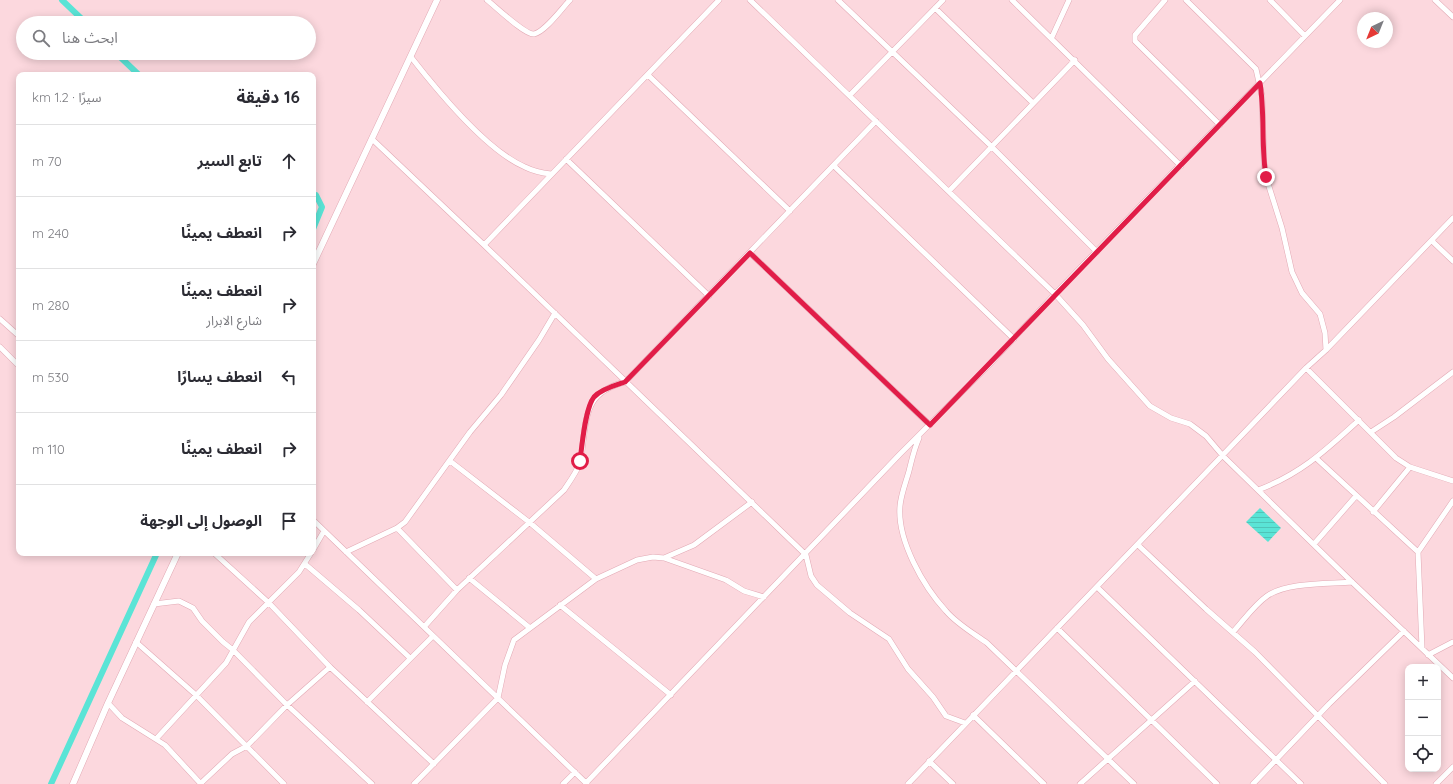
<!DOCTYPE html>
<html lang="ar">
<meta charset="utf-8">
<style>
:root{--surface:#fff;--page:#f2f2f3;--text:#2b2b33;--muted:#7c7c81;--line:#e1e1e2}
body{margin:0;font-family:Quicksand,"Noto Sans Arabic",sans-serif;background:var(--page);color:var(--text);direction:rtl}
.controls{position:absolute;right:12px;bottom:12px;display:grid;overflow:hidden;border-radius:8px;box-shadow:0 2px 10px #0003}
.controls button{width:36px;height:36px;display:grid;place-items:center;padding:0;border:0;border-bottom:1px solid var(--line);background:var(--surface);color:var(--text);font:20px sans-serif}
.compass{position:absolute;left:1357px;top:12px;width:36px;height:36px;border-radius:50%;background:var(--surface);box-shadow:0 2px 10px #0003;rotate:223deg}
.stop{position:absolute;width:12px;height:12px;margin:-9px;border:3px solid #e11d48;border-radius:50%;background:#fff}
.stop.end{background:#e11d48;border-color:#fff;box-shadow:0 1px 4px #0008}
.list{margin:0;padding:0;list-style:none}
h2{display:flex;justify-content:space-between;align-items:center;height:52px;margin:0;padding:0 16px;font-size:17px}
h2 small{font-size:13px;font-weight:400;color:var(--muted)}
.list li{display:grid;grid-template-columns:26px 1fr auto;gap:12px;align-items:center;box-sizing:border-box;height:72px;padding:0 16px;border-top:1px solid var(--line)}
.list b{display:block;font-size:15px;white-space:nowrap}
.list p{margin:0;font-size:13px;white-space:nowrap;color:var(--muted)}
.list em{font-size:13px;font-style:normal;color:var(--muted)}
.icon{flex:none;width:22px;height:22px;fill:none;stroke:currentColor;stroke-width:2;stroke-linecap:round;stroke-linejoin:round}
.map{position:relative;flex:none;width:1453px;height:784px;overflow:hidden;direction:ltr}
.search{position:absolute;background:var(--surface);box-shadow:0 2px 10px #0003;left:16px;top:16px;width:300px;height:44px;display:flex;align-items:center;gap:10px;box-sizing:border-box;padding:0 14px;border-radius:22px;color:var(--muted);font-size:15px}
.panel{position:absolute;background:var(--surface);box-shadow:0 2px 10px #0003;left:16px;top:72px;width:300px;height:484px;border-radius:8px;direction:rtl}
.map>svg:first-child{display:block}
.water{fill:url(#water-rules)}
.lines{fill:none;stroke-linecap:round;stroke-linejoin:round}
.canal{stroke:#5ae4d6;stroke-width:6}
.minor-casing{stroke:#e2a9b4;stroke-width:6}
.tertiary-casing{stroke:#e2a9b4;stroke-width:7}
.minor{stroke:#fff;stroke-width:5}
.tertiary{stroke:#fff;stroke-width:6}
.route{stroke:#e11d48;stroke-width:5}
</style>
<div class="map">
<svg width="1453" height="784" viewBox="0 0 1453 784">
<defs>
<pattern id="water-rules" width="6" height="5" patternUnits="userSpaceOnUse"><rect width="6" height="5" fill="#5ae4d6"/><path d="M0 2.5h6" fill="none" stroke="#50c4b8"/></pattern>
</defs>
<rect width="100%" height="100%" fill="#fcd8de"/>
<path class="water" d="M1260,508L1281,528L1268,542L1246,522Z"/>
<g class="lines">
<path class="canal" d="M62,0L86,23
M116,53L139,75
M313,196L316,195L322,207L313,229
M51,784L157,553"/>
<defs>
<path id="minor" d="M487,0C496,7 525,35 534,34C545,32 562,8 570,0
M750,0L1055,294L1083,325L1108,359L1150,406L1171,418L1190,424L1206,436L1223,456L1352,582L1453,678
M838,0L991,146L1097,252
M1012,0L1181,166
M1165,0L1135,35V41L1220,125
M1186,0L1256,69L1262,96L1264,162L1266,177L1282,228L1292,272L1302,293L1320,314L1325,333L1326,350
M1270,0L1305,36
M1435,0L1453,17
M935,8L1033,103
M1052,37L1069,0
M411,57C436,89 487,151 525,167C533,171 542,173 551,174
M648,75L790,211
M850,95L943,0
M372,139L484,245L806,555L811,576L817,585L850,613L889,639L908,669L933,697L946,716L965,723
M566,159L709,296
M834,166L1014,339
M949,191L1075,60
M1432,241L1453,261
M484,245L719,0
M750,253L930,425
M0,319L19,336
M0,347L19,366
M1306,368L1396,458L1410,467L1453,481
M1371,432L1394,417L1453,372
M919,438C914,449 912,459 909,471C906,482 901,494 900,506C897,540 923,586 946,611C957,624 973,633 987,643L1134,784
M1317,459L1418,552
M450,461L529,522L596,579
M1258,490C1301,474 1326,450 1359,420
M1373,512L1410,467
M313,520L587,784
M397,528L457,590
M1314,544L1356,496
M1138,545L1206,609L1255,652L1385,784
M313,550L324,531
M346,552L397,528L405,522L470,432L501,395L539,340L555,313
M214,553L269,603L330,667L434,764
M664,558L694,545L752,502
M305,564L359,610L410,658
M469,578L530,628
M1097,587L1301,784
M154,604L179,601L193,608L202,621L223,642L233,650L287,705L372,784
M560,605L671,695
M424,627L457,590L564,490C570,481 576,473 580,463C582,456 582,448 583,442C587,408 590,391 625,382L876,121
M1057,628L1217,784
M1233,632C1244,620 1254,605 1267,596C1287,582 1328,584 1352,582
M136,642L196,695L284,784
M1422,648L1418,552L1453,501
M1428,655L1453,642
M367,702L433,636
M108,703L122,718L165,745L201,784
M973,715L1044,784
M156,739L226,663L249,622L299,572L311,553
M929,761L953,784
M586,783L900,454L989,365L1055,294L1340,0
M200,784L232,754L247,746L287,705L330,667
M414,784L498,698L505,665L514,640L596,579L637,560L653,557L664,558L726,580L744,591L764,597
M563,784L575,772
M908,784L1306,368L1326,350L1453,218
M1080,784L1195,681
M1253,784L1329,704L1404,631
M1436,784L1453,767"/>
<path id="tertiary" d="M313,264L437,0
M73,784L108,703L178,553"/>
</defs>
<use href="#minor" class="minor-casing"/>
<use href="#tertiary" class="tertiary-casing"/>
<use href="#minor" class="minor"/>
<use href="#tertiary" class="tertiary"/>
</g>
<g class="lines">
<path class="route" d="M580,461C582,446 585,408 594,397C601,389 616,385 625,382L750,253L930,425L1260,83C1265,114 1261,146 1266,177"/>
</g>
</svg>
<div class="controls">
<button>+</button>
<button>−</button>
<button><svg class="icon" aria-label="locate" viewBox="0 0 24 24"><circle cx="12" cy="12" r="6"/><path d="M12 2v4M12 18v4M2 12h4M18 12h4"/></svg></button>
</div>
<svg class="compass" viewBox="-18 -18 36 36"><path d="M0-13l5 13h-10z" fill="#e53935"/><path d="M0 13l5-13h-10z" fill="#7c7c81"/></svg>
<div class="stop" style="left:580px;top:461px"></div>
<div class="stop end" style="left:1266px;top:177px"></div>
<div class="search"><svg class="icon" aria-label="search" viewBox="0 0 24 24"><circle cx="10" cy="10" r="6"/><path d="M15 15l6 6"/></svg>ابحث هنا</div>
<section class="panel">
<h2>16 دقيقة<small>سيرًا · 1.2 km</small></h2>
<ul class="list">
<li><svg class="icon" aria-label="ahead" viewBox="0 0 24 24"><path d="M12 20V5M6 11l6-6 6 6"/></svg><div><b>تابع السير</b></div><em>70 m</em></li>
<li><svg class="icon" aria-label="right" viewBox="0 0 24 24"><path d="M7 20v-9h11M14 6l5 5-5 5"/></svg><div><b>انعطف يمينًا</b></div><em>240 m</em></li>
<li><svg class="icon" aria-label="right" viewBox="0 0 24 24"><path d="M7 20v-9h11M14 6l5 5-5 5"/></svg><div><b>انعطف يمينًا</b><p>شارع الابرار</p></div><em>280 m</em></li>
<li><svg class="icon" aria-label="left" viewBox="0 0 24 24"><path d="M17 20v-9H6M10 6l-5 5 5 5"/></svg><div><b>انعطف يسارًا</b></div><em>530 m</em></li>
<li><svg class="icon" aria-label="right" viewBox="0 0 24 24"><path d="M7 20v-9h11M14 6l5 5-5 5"/></svg><div><b>انعطف يمينًا</b></div><em>110 m</em></li>
<li><svg class="icon" aria-label="arrive" viewBox="0 0 24 24"><path d="M6 21V4h12l-3 4 3 4H6"/></svg><div><b>الوصول إلى الوجهة</b></div></li>
</ul>
</section>
</div>
